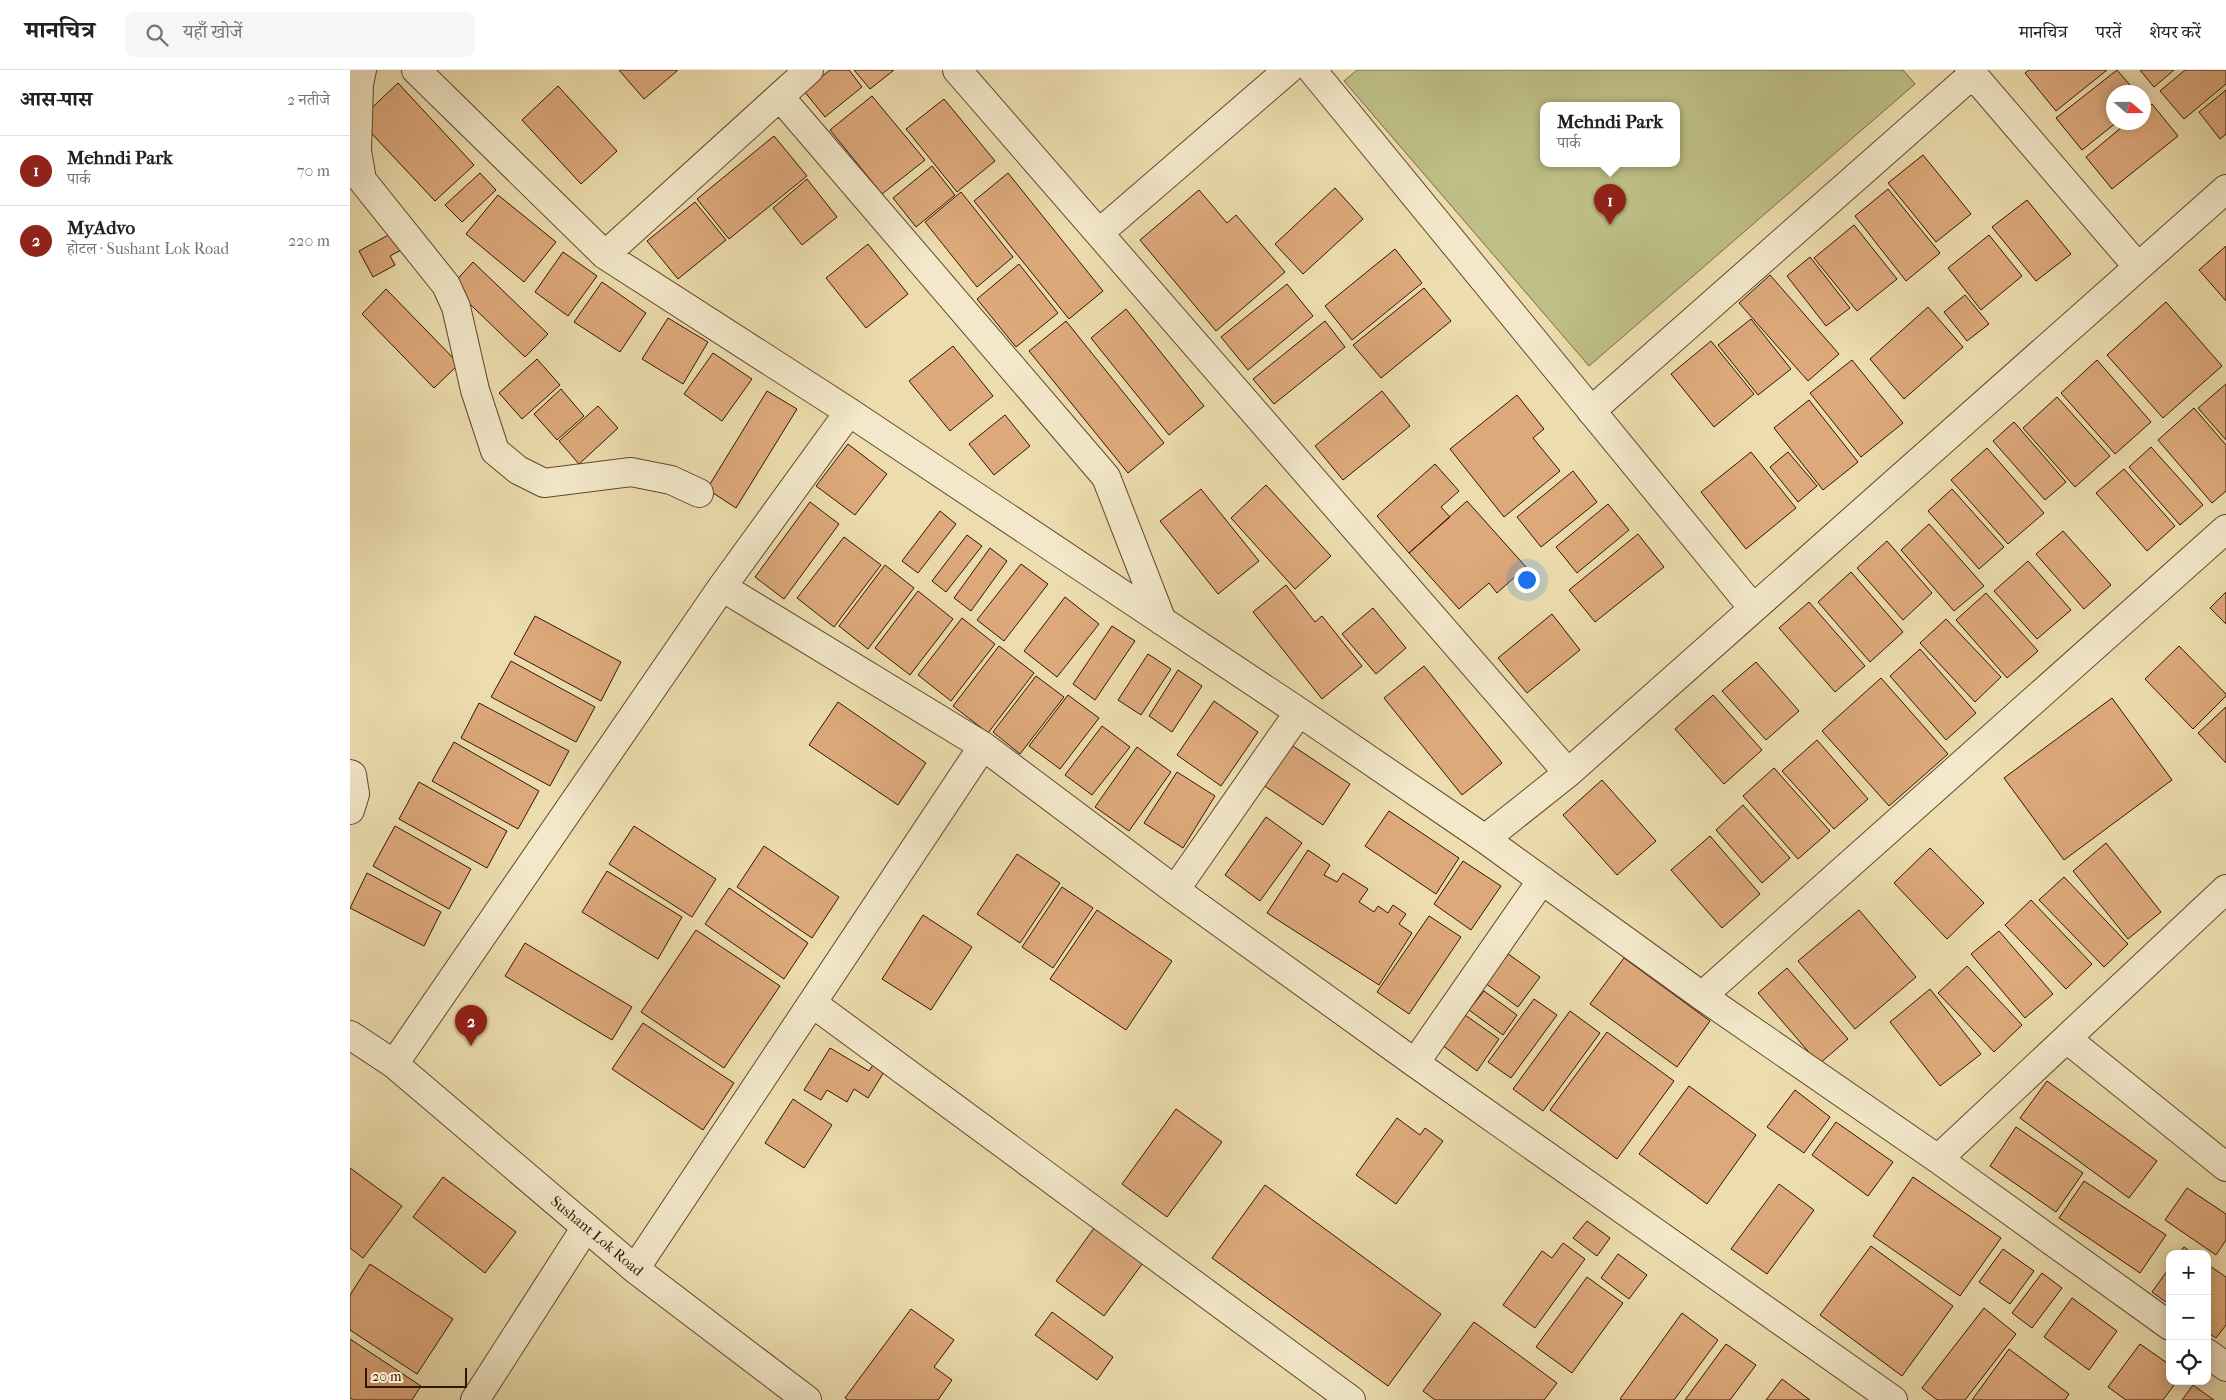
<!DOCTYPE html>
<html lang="hi">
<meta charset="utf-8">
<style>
:root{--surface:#fff;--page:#f6f6f6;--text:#202124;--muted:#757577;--line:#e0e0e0;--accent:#8f2418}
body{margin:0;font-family:"IM FELL French Canon","Noto Serif Devanagari",serif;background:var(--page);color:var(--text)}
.controls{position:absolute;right:15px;bottom:15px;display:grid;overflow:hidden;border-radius:10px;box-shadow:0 2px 12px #0003}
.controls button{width:45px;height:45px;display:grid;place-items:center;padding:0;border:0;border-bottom:1px solid var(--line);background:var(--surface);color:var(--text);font:25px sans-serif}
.compass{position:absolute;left:1756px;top:15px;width:45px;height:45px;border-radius:50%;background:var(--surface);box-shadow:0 2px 12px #0003;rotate:110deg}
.scale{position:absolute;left:15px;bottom:12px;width:102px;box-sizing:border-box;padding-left:5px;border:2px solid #341502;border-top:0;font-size:14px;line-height:18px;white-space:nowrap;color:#341502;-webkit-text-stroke:4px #f3e9ca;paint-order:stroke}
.you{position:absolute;left:1176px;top:509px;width:18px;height:18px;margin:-12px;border:4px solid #fff;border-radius:50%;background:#1a73e8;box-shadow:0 0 0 8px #1a73e833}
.badge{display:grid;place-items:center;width:32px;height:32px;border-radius:50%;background:var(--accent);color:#fff;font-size:16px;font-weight:700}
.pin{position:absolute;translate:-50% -41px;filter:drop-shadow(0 1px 2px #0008)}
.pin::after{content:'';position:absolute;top:26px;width:18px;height:15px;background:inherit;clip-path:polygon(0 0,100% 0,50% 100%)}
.popup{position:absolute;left:1190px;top:32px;width:140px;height:65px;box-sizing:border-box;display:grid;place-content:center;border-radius:10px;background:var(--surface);filter:drop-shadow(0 1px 4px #0005);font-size:16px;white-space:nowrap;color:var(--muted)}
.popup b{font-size:19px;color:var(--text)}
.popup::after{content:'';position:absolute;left:50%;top:100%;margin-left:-10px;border:10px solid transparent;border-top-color:var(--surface)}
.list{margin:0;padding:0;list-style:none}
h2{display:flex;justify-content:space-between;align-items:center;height:65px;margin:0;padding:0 20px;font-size:21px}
h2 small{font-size:16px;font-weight:400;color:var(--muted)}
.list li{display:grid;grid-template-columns:32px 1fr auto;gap:15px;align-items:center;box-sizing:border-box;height:70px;padding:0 20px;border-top:1px solid var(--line)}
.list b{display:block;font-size:19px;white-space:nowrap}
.list p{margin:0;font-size:16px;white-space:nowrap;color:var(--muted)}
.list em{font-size:16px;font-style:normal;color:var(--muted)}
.icon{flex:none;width:28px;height:28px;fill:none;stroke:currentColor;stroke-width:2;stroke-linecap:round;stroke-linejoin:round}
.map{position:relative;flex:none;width:1876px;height:1330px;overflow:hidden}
header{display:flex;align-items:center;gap:30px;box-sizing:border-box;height:70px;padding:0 25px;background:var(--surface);border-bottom:1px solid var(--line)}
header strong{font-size:24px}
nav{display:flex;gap:28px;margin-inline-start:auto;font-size:18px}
.search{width:350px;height:45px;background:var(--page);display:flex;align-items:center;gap:12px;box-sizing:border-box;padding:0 18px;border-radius:10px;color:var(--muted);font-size:19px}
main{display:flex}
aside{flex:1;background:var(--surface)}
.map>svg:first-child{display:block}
.green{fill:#bebf86;stroke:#796a44;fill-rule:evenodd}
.building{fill:#dda97b;stroke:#341502}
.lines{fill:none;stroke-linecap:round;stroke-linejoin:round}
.minor-casing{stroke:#62472d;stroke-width:30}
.minor{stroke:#f3e9ca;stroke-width:28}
.labels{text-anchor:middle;stroke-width:5;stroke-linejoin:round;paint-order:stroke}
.street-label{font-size:15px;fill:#341502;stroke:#f3e9ca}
</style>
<header>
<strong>मानचित्र</strong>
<div class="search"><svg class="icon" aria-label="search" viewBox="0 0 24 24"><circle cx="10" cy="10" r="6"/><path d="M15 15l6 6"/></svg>यहाँ खोजें</div>
<nav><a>मानचित्र</a><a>परतें</a><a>शेयर करें</a></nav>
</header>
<main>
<aside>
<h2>आस-पास<small>2 नतीजे</small></h2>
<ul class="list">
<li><span class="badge">1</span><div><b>Mehndi Park</b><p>पार्क</p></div><em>70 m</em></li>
<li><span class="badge">2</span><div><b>MyAdvo</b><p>होटल · Sushant Lok Road</p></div><em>220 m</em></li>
</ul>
</aside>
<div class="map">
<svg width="1876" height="1330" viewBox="0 0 1876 1330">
<rect width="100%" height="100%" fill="#edddae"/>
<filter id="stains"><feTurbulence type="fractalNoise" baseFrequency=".004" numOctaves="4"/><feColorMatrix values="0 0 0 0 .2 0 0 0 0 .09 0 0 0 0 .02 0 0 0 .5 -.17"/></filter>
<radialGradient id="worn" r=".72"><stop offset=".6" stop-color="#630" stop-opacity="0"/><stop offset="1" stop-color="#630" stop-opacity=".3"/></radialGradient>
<path class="green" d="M1007,0H1553L1565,14L1239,296L994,11ZM1194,36H1326V94H1194Z"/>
<path class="building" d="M269,0H328L294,29Z
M480,0H499L512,17L475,47L454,21Z
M504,0H544L520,19Z
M1679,0H1757L1706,41L1675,3Z
M1767,0L1786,22H1764V52H1767L1732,80L1706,48Z
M1790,0H1824L1804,17Z
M1835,0H1876V14L1834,49L1810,21Z
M48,13L124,95L85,131L9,50Z
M208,16L267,81L231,114L172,50Z
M1876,20V64L1870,69L1849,42Z
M522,26L575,90L532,124L480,60Z
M594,29L645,91L607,122L556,59Z
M1802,34L1828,66L1762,119L1736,87L1778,52H1794V40Z
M424,66L457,106L379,169L347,129Z
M1573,85L1621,144L1586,172L1538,113Z
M582,96L605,125L566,157L543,128Z
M130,103L146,120L112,152L95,135Z
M658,103L753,221L719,249L624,131Z
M457,109L487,147L452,175L423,138Z
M985,118L1013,149L953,204L925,174Z
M1538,119L1590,183L1556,211L1505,146Z
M849,120L877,153L886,145L935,202L866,261L790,170Z
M611,122L663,187L627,217L575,152Z
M148,125L206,172L174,212L116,164Z
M1677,130L1721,184L1686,211L1642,157Z
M345,132L376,170L328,209L297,171Z
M1504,155L1547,209L1507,241L1464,188Z
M44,162L53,179L40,186L45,195L23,207L9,181Z
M1639,165L1672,206L1631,240L1598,198Z
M518,174L558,224L516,258L476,208Z
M1876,176V231L1849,200Z
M1045,179L1072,213L1002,270L975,236Z
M213,182L247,206L218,246L185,222Z
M1460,187L1500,238L1476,256L1437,206Z
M123,192L198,264L175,287L101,216Z
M669,194L708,243L666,277L627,229Z
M1420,205L1489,284L1458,311L1389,233Z
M252,212L296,243L270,282L224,252Z
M937,214L963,246L898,300L871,267Z
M1074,218L1101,251L1031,308L1003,275Z
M36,219L109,294L84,318L12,244Z
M1615,225L1639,254L1617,271L1594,242Z
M1816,232L1872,296L1813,348L1757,285Z
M1578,237L1613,277L1554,329L1520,289Z
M776,239L854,336L819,365L741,268Z
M318,248L358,272L333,314L292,289Z
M1401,249L1441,299L1408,325L1368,275Z
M716,251L814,373L778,403L679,281Z
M975,251L995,277L924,334L903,309Z
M1361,271L1404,324L1364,357L1321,304Z
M603,276L643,326L600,361L559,311Z
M363,283L402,309L372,351L334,324Z
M187,289L210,315L172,349L149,323Z
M1502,290L1553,353L1511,387L1460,323Z
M1747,290L1801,352L1765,384L1711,323Z
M1876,314V370L1848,338Z
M211,319L234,346L207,370L184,344Z
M417,321L447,339L386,438L357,419Z
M1032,321L1060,356L993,410L965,376Z
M1167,325L1194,359L1183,368L1210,401L1154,447L1100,379Z
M1707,327L1760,386L1725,417L1673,358Z
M1459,330L1508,392L1473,420L1424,358Z
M248,336L268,358L229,394L209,371Z
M1844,338L1876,375V421L1862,433L1808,370Z
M655,345L680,376L644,405L619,374Z
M1664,352L1716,412L1695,430L1643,371Z
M498,374L537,404L505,445L466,416Z
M1801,377L1853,435L1830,455L1779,397Z
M1637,378L1694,443L1658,474L1601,410Z
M1401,382L1446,438L1396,479L1351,422Z
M1438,382L1467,416L1448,432L1420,397Z
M1085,394L1109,421L1091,437L1100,447L1059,483L1027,446Z
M1774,399L1825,456L1797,481L1746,423Z
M1223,401L1247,432L1191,477L1167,447Z
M916,415L981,486L945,519L881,448Z
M851,419L909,491L868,524L810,451Z
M1602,419L1654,477L1629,499L1578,441Z
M1117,431L1176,497L1147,523L1139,513L1109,539L1059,483Z
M460,432L489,454L434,529L405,507Z
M1258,434L1279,460L1227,503L1206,477Z
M590,441L606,454L568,503L552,491Z
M1579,454L1634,516L1604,541L1551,480Z
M1713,461L1761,515L1734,539L1686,484Z
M1288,464L1314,497L1245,552L1219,520Z
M617,465L632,476L596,522L582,511Z
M494,467L531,495L484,557L447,528Z
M1537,471L1582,523L1553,550L1507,498Z
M640,478L657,491L621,541L604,528Z
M1678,491L1721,540L1687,569L1644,521Z
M671,494L698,514L654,571L627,550Z
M535,495L564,518L518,579L489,556Z
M1501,502L1553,562L1520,592L1468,532Z
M936,515L965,552L972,546L1012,596L972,629L903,542Z
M568,521L603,549L560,605L525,578Z
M1876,522V554L1860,538Z
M1636,523L1688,581L1657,608L1606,550Z
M715,527L749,554L707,607L674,581Z
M1459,532L1515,596L1485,622L1429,558Z
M1023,538L1056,578L1026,604L992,564Z
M1202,544L1230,580L1177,623L1148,588Z
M185,546L271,592L251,631L164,584Z
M612,548L645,574L601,631L568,605Z
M1596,549L1651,607L1625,632L1570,573Z
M762,556L785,571L745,630L723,614Z
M649,576L684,603L638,663L603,636Z
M1829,576L1876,624V626L1843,659L1795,609Z
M1570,579L1626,643L1596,670L1540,606Z
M798,584L821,599L791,645L768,630Z
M161,591L245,637L226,672L141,627Z
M1406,592L1449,641L1416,670L1372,621Z
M1074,596L1152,693L1112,725L1034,628Z
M828,600L852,616L822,662L799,646Z
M686,606L714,627L670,684L643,662Z
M1531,608L1598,684L1539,736L1472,661Z
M718,625L749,648L710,699L679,676Z
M1363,625L1412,680L1374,714L1325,659Z
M1762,628L1822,710L1714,790L1654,708Z
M864,631L908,662L871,716L827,685Z
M488,632L576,693L548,735L459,675Z
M129,633L219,681L200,716L111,668Z
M1876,637V693L1848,663Z
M752,656L780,677L742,725L715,705Z
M934,670L1000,714L973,755L907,711Z
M1467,670L1518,729L1484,759L1432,701Z
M104,672L189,721L168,759L82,711Z
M787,677L821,702L779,761L745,737Z
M1424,698L1480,761L1448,789L1393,726Z
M827,702L865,726L833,778L794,753Z
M1252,710L1306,771L1267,805L1213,745Z
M69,712L157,761L137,798L49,749Z
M1393,735L1440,788L1412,813L1366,760Z
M1039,741L1109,788L1086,824L1015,776Z
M916,747L952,773L910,831L875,805Z
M45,756L121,799L99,839L23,796Z
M284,756L366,809L342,847L259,794Z
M1360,766L1410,824L1372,858L1321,800Z
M1756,773L1811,842L1778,869L1723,801Z
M414,776L489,827L462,868L387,817Z
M1580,778L1634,833L1597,869L1544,813Z
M958,780L980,795L974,805L987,812L993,803L1018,819L1009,832L1024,842L1028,836L1038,843L1043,835L1056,844L1049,854L1062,863L1029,915L917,843Z
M667,784L710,813L670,873L627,844Z
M1113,791L1151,816L1121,860L1084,834Z
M257,801L332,847L308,889L232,842Z
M17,803L91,842L74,876L0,838Z
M1714,807L1778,874L1754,897L1689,830Z
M712,817L743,838L703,898L672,877Z
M379,818L458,873L434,909L355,854Z
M1681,830L1742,894L1716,919L1655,855Z
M747,840L822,891L776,960L700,909Z
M1509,840L1566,907L1505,959L1448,891Z
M573,845L622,877L581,940L532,909Z
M1079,846L1111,867L1059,944L1027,922Z
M346,860L430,916L374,998L291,942Z
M1649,861L1703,924L1675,948L1621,884Z
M175,873L282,937L262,970L155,906Z
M1157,883L1190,907L1168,937L1135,913Z
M1274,888L1360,951L1327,997L1240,934Z
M1617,896L1672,955L1644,982L1588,923Z
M1437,898L1498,969L1469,994L1408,923Z
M1580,919L1631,984L1590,1016L1540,952Z
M1134,921L1167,945L1153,965L1119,940Z
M1184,929L1207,945L1161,1008L1138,992Z
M1220,941L1250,963L1193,1041L1163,1019Z
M1111,942L1149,969L1127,1001L1088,972Z
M293,953L384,1013L353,1060L262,999Z
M1257,962L1324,1011L1267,1089L1200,1040Z
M480,978L519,1001L526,990L537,997L518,1028L504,1019L497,1032L477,1020L471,1030L454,1020Z
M1697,1011L1807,1091L1779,1128L1670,1048Z
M1339,1016L1406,1065L1357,1134L1289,1084Z
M1445,1020L1480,1047L1454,1083L1417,1057Z
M443,1029L482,1055L454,1098L415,1073Z
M826,1039L872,1072L817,1147L772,1114Z
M1047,1048L1070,1065L1075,1058L1093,1071L1046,1134L1006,1105Z
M1486,1052L1543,1092L1518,1126L1462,1085Z
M1666,1057L1733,1103L1706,1142L1640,1096Z
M0,1098L52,1136L13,1188L0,1178Z
M93,1107L166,1162L135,1203L63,1147Z
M1563,1107L1651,1168L1610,1226L1523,1166Z
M1734,1111L1816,1165L1790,1203L1709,1148Z
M1429,1114L1464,1140L1417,1204L1381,1179Z
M915,1115L1091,1244L1038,1316L862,1188Z
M1837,1118L1876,1144V1170L1866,1185L1815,1150Z
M1237,1151L1260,1168L1247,1186L1223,1168Z
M747,1154L795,1190L754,1246L706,1211Z
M1213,1173L1235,1189L1185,1258L1153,1235L1192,1181L1202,1188Z
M1521,1176L1603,1236L1552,1306L1470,1245Z
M1834,1177L1843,1184H1829Z
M1653,1179L1684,1201L1660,1234L1629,1212Z
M1268,1184L1297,1205L1279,1229L1251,1208Z
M20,1194L103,1249L67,1304L0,1260V1225Z
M1857,1194L1876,1207V1255L1866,1268L1857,1262Z
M1820,1197V1235L1802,1222Z
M1692,1203L1712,1218L1682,1258L1662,1243Z
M1237,1207L1273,1233L1222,1303L1186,1277Z
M1722,1228L1767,1261L1739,1300L1694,1267Z
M1634,1238L1666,1264L1615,1330H1587L1572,1318Z
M561,1239L604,1270L584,1297L602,1310L588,1330H498L495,1328Z
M702,1242L763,1287L747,1310L685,1265Z
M1332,1243L1368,1270L1324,1330H1272L1270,1329Z
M1124,1252L1207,1313L1194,1330H1085L1073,1321Z
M0,1269L71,1316L62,1330H3L0,1328Z
M1376,1274L1406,1295L1380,1330H1335Z
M1790,1274L1820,1295V1311H1827L1813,1330H1776L1758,1317Z
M1659,1279L1719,1324L1715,1330H1622Z
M1432,1309L1460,1330H1416Z
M1843,1315L1864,1330H1832Z"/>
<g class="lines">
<defs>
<path id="minor" d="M12,0L9,14L7,81L12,110L96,215L106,237L125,320L145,381L168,400L194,413L281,402L321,410L349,423
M66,0L255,185L499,342L949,642L1135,769L1352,926L1588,1089L1820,1256
M607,0L1218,703
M962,0L1403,538
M1619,0L1788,197
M430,27L756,407L812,551
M749,163L938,0
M255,185L459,0
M1241,341L1623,4
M372,517L633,676L825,820L1065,993L1543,1330
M0,704L2,705L5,724L0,740
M1135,769L1218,703L1876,119
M825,820L949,642
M1352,926L1876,459
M462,933L1001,1330
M0,965L44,994L285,1199L457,1330
M1717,969L1876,1097
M1065,993L1192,810
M44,994L372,517L499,342
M1588,1089L1876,819
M285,1199L633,676
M1857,1283L1876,1297
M125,1330L236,1157"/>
</defs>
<use href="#minor" class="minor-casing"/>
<use href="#minor" class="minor"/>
</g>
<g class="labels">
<g class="street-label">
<text transform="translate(247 1166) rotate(40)" y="5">Sushant Lok Road</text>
</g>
</g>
<rect width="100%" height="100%" filter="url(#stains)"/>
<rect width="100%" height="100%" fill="url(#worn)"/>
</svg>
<div class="controls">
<button>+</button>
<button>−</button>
<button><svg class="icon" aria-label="locate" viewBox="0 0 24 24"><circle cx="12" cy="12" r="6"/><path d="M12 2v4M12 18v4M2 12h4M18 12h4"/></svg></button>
</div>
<svg class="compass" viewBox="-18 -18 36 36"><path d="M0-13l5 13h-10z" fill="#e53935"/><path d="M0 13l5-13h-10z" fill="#757577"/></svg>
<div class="scale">20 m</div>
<div class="you"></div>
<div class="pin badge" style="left:1260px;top:155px">1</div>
<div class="popup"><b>Mehndi Park</b>पार्क</div>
<div class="pin badge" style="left:121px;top:976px">2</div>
</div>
</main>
